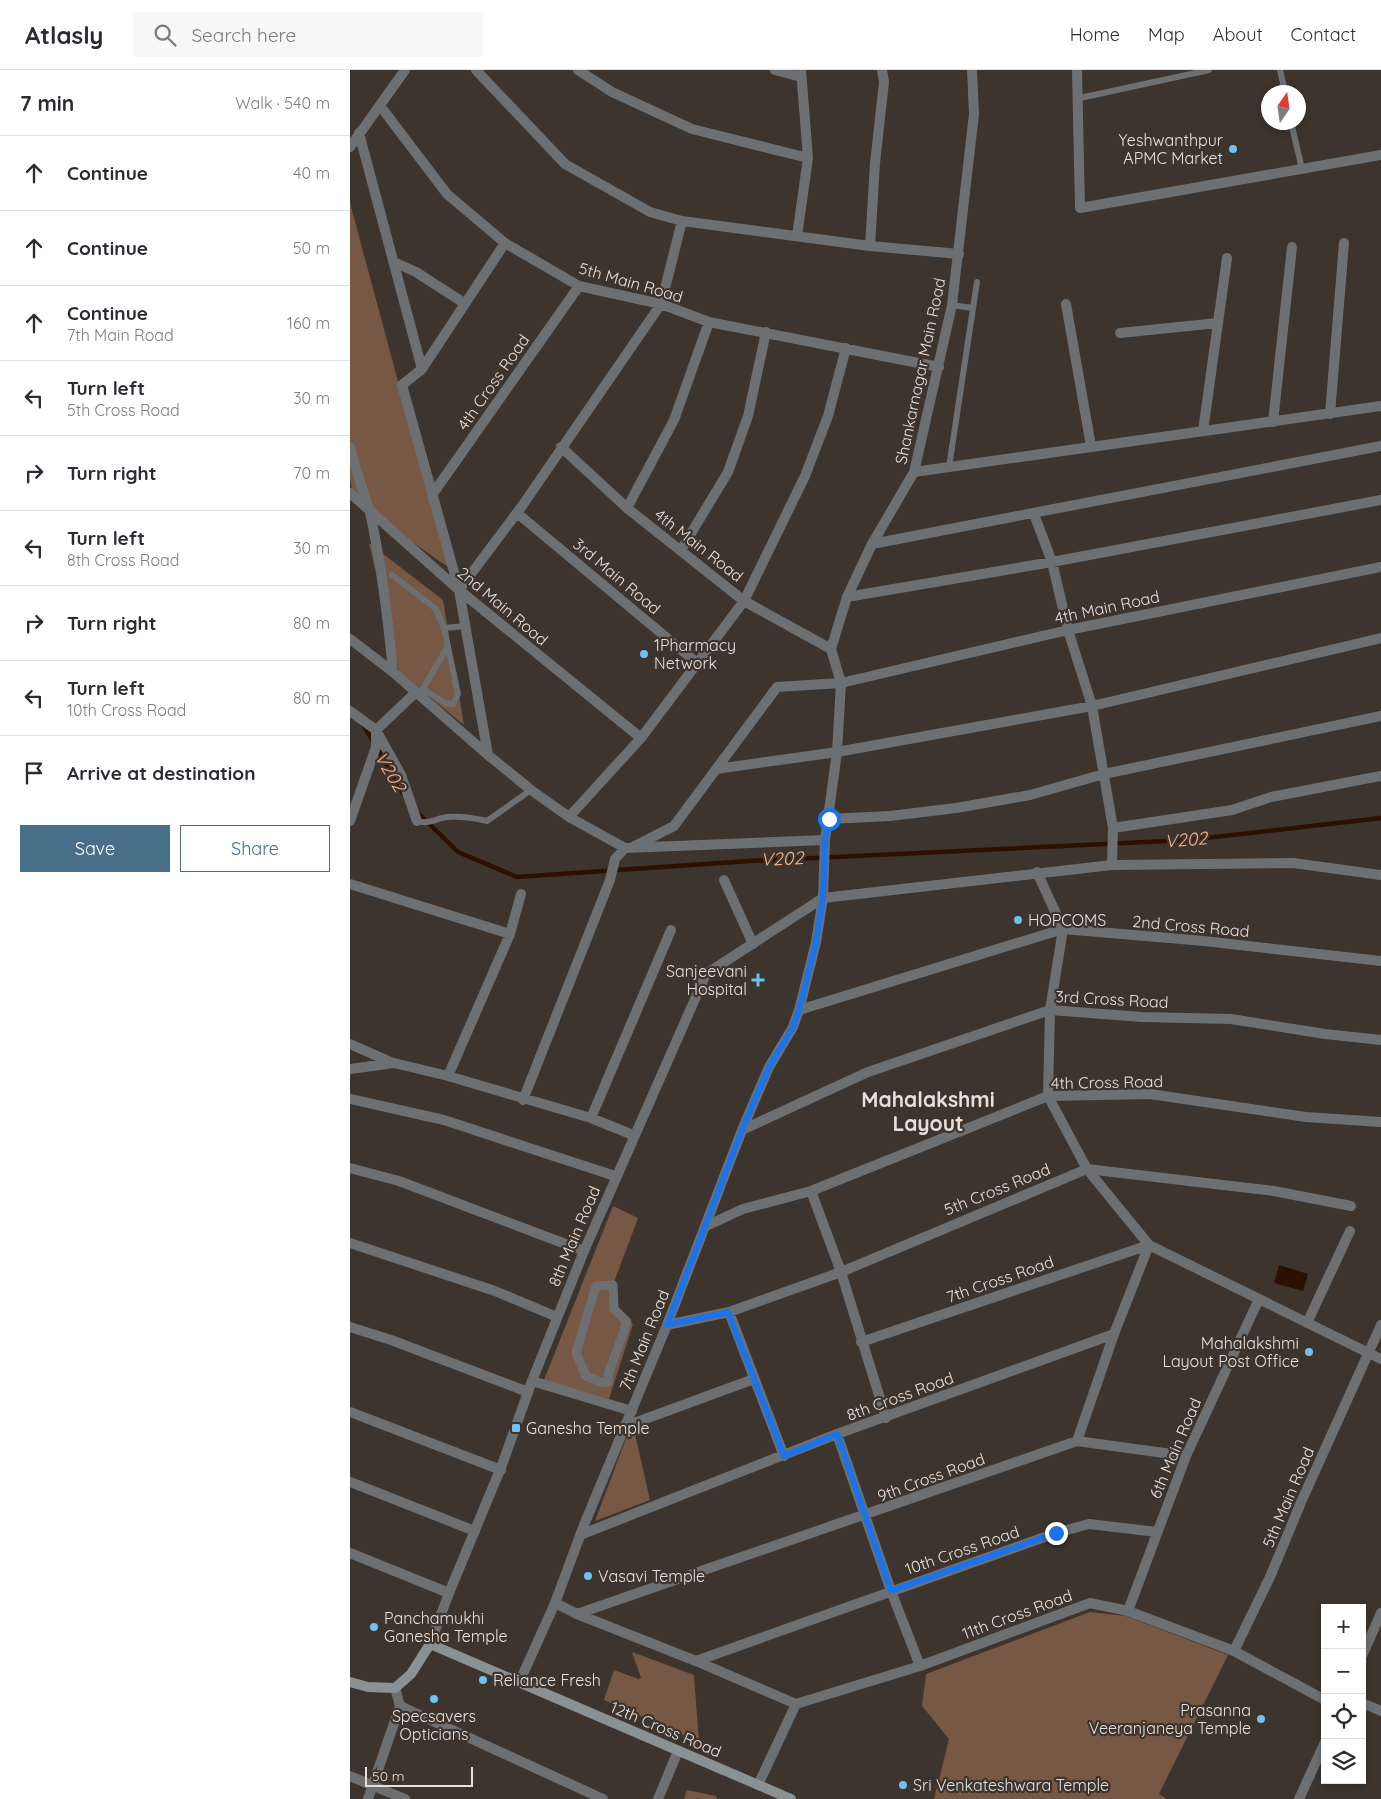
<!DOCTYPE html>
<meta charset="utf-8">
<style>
:root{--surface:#fff;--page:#f7f7f7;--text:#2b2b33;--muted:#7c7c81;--line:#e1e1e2;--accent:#486f89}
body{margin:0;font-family:Quicksand,sans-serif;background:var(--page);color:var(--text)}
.controls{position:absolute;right:15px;bottom:15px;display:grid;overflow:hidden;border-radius:0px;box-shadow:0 2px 8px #0003}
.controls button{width:45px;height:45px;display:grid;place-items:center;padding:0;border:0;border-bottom:1px solid var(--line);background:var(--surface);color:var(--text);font:25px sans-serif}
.compass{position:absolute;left:911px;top:15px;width:45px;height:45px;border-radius:50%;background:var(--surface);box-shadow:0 2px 8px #0003;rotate:13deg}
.scale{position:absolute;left:15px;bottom:12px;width:108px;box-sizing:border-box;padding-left:5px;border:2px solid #e6e0dd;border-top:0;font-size:14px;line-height:18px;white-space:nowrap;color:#e6e0dd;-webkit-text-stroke:4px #3d342e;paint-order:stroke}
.stop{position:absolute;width:15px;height:15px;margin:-11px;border:4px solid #1a73e8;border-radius:50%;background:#fff}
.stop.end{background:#1a73e8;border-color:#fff;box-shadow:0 1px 5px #0008}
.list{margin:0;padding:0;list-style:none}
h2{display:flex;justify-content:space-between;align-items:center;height:65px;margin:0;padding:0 20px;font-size:21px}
h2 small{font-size:16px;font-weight:400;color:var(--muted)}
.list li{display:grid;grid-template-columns:32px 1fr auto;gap:15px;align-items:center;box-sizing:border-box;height:75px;padding:0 20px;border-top:1px solid var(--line)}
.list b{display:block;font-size:19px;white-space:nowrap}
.list p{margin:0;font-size:16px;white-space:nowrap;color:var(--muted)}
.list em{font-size:16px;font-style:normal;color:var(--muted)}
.actions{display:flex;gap:10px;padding:15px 20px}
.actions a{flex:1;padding:11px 0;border:1px solid var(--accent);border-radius:0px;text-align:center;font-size:18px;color:var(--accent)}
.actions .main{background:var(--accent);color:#fff}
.icon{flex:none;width:28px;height:28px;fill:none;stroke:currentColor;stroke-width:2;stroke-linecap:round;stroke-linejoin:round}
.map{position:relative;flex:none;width:1031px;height:1729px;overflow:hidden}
header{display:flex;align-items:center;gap:30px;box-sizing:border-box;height:70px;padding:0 25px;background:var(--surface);border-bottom:1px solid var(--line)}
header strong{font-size:24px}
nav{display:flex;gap:28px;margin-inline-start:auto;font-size:18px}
.search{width:350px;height:45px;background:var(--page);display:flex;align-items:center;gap:12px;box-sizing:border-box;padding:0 18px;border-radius:0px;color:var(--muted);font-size:19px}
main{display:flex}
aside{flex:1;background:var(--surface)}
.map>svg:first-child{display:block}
.green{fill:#765844}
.water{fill:#2c1000}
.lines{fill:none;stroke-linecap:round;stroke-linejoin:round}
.stream{stroke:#2c1000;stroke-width:4.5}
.service{stroke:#6c7073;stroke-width:6}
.pedestrian{stroke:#6c7073;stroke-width:9}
.minor{stroke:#6c7073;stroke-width:10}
.tertiary{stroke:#6c7073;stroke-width:10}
.secondary{stroke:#8a9195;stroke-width:10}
.route{stroke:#1a73e8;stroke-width:6}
.poi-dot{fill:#6cc3f2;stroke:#3d342e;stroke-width:2}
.labels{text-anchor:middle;stroke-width:4.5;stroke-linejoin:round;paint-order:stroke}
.poi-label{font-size:16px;fill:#e6e0dd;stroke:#3d342e;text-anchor:start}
.street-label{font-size:16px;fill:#e6e0dd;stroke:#3d342e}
.water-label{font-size:18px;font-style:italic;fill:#f8b287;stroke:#3d342e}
.district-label{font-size:21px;font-weight:bold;fill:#e6e0dd;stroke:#3d342e}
</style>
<header>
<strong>Atlasly</strong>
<div class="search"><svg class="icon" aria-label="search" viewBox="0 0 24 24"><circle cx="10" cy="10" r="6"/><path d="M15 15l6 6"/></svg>Search here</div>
<nav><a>Home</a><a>Map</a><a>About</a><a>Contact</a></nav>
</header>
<main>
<aside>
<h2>7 min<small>Walk · 540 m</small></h2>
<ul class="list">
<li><svg class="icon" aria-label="ahead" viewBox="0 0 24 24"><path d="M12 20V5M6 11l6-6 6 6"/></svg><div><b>Continue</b></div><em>40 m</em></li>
<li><svg class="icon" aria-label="ahead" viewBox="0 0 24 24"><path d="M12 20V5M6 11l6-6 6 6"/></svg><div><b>Continue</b></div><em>50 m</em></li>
<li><svg class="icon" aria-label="ahead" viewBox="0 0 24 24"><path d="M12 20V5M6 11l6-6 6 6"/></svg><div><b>Continue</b><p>7th Main Road</p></div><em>160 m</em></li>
<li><svg class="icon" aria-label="left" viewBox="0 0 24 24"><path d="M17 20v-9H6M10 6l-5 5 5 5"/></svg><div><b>Turn left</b><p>5th Cross Road</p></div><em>30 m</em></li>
<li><svg class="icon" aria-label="right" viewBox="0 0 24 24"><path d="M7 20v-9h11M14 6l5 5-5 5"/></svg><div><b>Turn right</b></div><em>70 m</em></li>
<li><svg class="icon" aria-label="left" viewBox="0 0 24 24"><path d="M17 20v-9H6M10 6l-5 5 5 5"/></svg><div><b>Turn left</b><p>8th Cross Road</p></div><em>30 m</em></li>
<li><svg class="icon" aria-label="right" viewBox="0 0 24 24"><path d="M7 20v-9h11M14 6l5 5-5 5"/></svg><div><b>Turn right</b></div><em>80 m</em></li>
<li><svg class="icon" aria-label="left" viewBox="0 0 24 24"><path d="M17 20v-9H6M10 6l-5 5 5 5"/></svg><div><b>Turn left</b><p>10th Cross Road</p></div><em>80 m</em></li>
<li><svg class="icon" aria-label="arrive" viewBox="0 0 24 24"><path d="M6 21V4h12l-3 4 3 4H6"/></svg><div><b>Arrive at destination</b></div></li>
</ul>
<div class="actions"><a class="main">Save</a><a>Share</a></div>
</aside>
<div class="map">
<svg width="1031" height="1729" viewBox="0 0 1031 1729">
<rect width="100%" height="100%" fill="#3d342e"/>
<path class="green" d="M0,133L98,497L5,432L0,410Z
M19,473L93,530L114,655L49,602Z
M263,1136L288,1148L263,1215L264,1239L277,1252L283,1254L259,1329L194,1310Z
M285,1364L300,1430L245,1451L277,1366Z
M740,1542L776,1546L878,1585L809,1724L817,1729H584L599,1669L572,1636L576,1604Z
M282,1582L344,1605L349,1672L254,1630L264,1600L288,1609L291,1608Z
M337,1720L366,1726L367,1729H334Z"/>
<path class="water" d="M929,1195L958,1204L953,1221L924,1213Z"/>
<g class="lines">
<path class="stream" d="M13,654L53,723
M66,741L108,782L167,807L399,791L838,770L1031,748"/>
<path class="service" d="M930,0L935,22
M730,28L859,0
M941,52L952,99
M602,235L623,238
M599,397L627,212
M42,505L86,539L94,558L108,624L103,634L95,633L73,619L98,576
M94,558L116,556
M67,751C79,755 86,748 98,747C111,746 124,748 137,751L181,720"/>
<path class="pedestrian" d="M263,1215L264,1239L277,1252L259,1302L258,1312H250L236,1306L226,1283L246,1216Z"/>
<path class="minor" d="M126,0L215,94L300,142L332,151L520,176L609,184
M228,0L262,22L342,59L458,88
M425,0L451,7
M727,0L730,138L1031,85
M31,37L97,124L155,173L229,216L311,234L359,252L589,297
M9,63L72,299L52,315L109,520L138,685
M0,77L55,0
M447,166L458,88L451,0
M520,176L525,93L534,12L532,0
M46,193L66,202L114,233
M716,234L741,376
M770,263L868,253
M72,299L155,173
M980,344L994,173
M923,352L942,177
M853,361L877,188
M0,377C5,400 14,421 20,443C32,496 38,549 43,602L138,685L181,720L219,747L275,778L475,770
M211,377L277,438L394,531L481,579
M564,402L1031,336
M0,423L109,520L291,668
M82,425L229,216
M277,438L324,350L359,252
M167,443L347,593
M684,444L702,492L718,560L742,636L763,758L762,795
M522,474L1031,376
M331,480L378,402L398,346L416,262
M109,520L172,436L311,234L332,151
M497,527L702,492L1031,430
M0,569L43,602
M0,641L26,660L66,622
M366,699L487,682L742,636L1031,568
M219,747L291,668L394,531L455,406L478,346L496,278
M479,749L540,746L606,738L680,725L754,704L1031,646
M0,751L26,677V660L51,705L67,751
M763,758L882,740L921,727L1031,706
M283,777L324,756L427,617L491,613L718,560L1031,497
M374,810L403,874
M0,814L160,864
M449,940L713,859L854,871L1031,891
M0,974L43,993
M0,999L44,993L98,1006L241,1048L283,1065
M98,1006L160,864L171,824
M0,1029L94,1050L265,1106
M173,1030L260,810L265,789L275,778
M241,1048L321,860
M392,1060L518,1002L700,940L792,947L881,949L975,964L1031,970
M0,1098L49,1111L234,1181
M461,1121L491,1202L536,1348
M356,1156L393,1139L461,1121L698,1026L800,1024L956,1047L1031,1052
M0,1173L145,1221L207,1247
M379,1242L434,1386
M957,1253L1000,1161
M317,1255L379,1242L491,1202L737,1099L924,1121L1001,1136
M0,1257L41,1270L178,1322
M511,1272L799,1175
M182,1311L282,1341
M0,1342L151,1400
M276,1356L404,1309
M487,1364L541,1521L570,1596
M727,1371L764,1264
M0,1412L125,1461
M230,1465L487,1364L764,1264L799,1175
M0,1483L99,1523
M205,1533L227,1544L346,1591L446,1634
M778,1541L836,1386L909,1229
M227,1544L727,1371L836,1386
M884,1581L920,1507L952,1430L1031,1255
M1012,1586L1031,1543
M346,1591L706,1463L739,1454L807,1462
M1012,1633L1031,1641
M50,1636L253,1729
M0,1706L55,1729
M408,1715L446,1634L570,1596L740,1533L778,1541L884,1581L975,1630
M308,1729L328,1681
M949,1729L975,1672"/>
<path class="tertiary" d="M687,802L713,859L700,940L698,1026L737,1099L799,1175L1031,1289
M80,1574L99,1523L152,1395L182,1311L234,1181L356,904L473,828L762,795L943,793L1031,805
M169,1613L205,1533L234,1455L317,1255L392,1060L419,997L443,957L449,940L466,872L473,828L475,770L487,682L491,613L481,579L497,527L522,474L564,402L602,235L624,44L622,0
M18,1729L50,1636L45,1618"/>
<path class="secondary" d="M0,1612L18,1617L45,1618L61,1604L80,1574L441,1729"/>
</g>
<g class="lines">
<path class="route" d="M479,749L475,770L473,828L466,872L449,940L443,957L419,997L392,1060L317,1255L378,1242L434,1386L487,1364L541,1521L706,1463"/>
</g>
<g class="poi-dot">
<circle cx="883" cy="79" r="5"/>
<circle cx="294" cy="584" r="5"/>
<circle cx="668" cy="850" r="5"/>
<path d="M405.5 902.5h5v5h5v5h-5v5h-5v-5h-5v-5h5z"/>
<circle cx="959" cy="1282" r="5"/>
<rect x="161" y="1353" width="10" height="10" rx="2.5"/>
<circle cx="238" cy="1506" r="5"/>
<circle cx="24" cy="1557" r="5"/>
<circle cx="133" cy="1610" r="5"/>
<circle cx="84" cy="1629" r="5"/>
<circle cx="911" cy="1649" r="5"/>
<circle cx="553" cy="1715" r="5"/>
</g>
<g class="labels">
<g class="poi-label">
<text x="873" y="76" text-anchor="end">Yeshwanthpur<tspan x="873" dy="18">APMC Market</tspan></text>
<text x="304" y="581">1Pharmacy<tspan x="304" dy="18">Network</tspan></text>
<text x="678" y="856">HOPCOMS</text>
<text x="397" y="907" text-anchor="end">Sanjeevani<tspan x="397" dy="18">Hospital</tspan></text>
<text x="949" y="1279" text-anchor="end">Mahalakshmi<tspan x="949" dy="18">Layout Post Office</tspan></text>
<text x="176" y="1364">Ganesha Temple</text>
<text x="248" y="1512">Vasavi Temple</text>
<text x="34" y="1554">Panchamukhi<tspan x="34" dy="18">Ganesha Temple</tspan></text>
<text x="143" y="1616">Reliance Fresh</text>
<text x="901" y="1646" text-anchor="end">Prasanna<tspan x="901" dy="18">Veeranjaneya Temple</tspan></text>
<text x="84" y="1652" text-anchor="middle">Specsavers<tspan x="84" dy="18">Opticians</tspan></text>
<text x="563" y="1721">Sri Venkateshwara Temple</text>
</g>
<g class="street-label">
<text transform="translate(281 212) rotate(16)" y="6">5th Main Road</text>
<text transform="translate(570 301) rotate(-78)" y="6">Shankarnagar Main Road</text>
<text transform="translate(143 312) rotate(-55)" y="6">4th Cross Road</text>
<text transform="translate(349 475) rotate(38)" y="6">4th Main Road</text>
<text transform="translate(267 506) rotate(40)" y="6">3rd Main Road</text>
<text transform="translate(153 536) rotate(40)" y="6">2nd Main Road</text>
<text transform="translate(757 537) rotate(-12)" y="6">4th Main Road</text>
<text transform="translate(841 856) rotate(5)" y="6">2nd Cross Road</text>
<text transform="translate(762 929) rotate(3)" y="6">3rd Cross Road</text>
<text transform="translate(757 1012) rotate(-1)" y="6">4th Cross Road</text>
<text transform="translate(647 1119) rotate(-22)" y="6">5th Cross Road</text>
<text transform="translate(224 1166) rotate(-67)" y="6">8th Main Road</text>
<text transform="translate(650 1209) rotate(-19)" y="6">7th Cross Road</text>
<text transform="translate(294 1270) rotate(-68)" y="6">7th Main Road</text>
<text transform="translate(550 1326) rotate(-20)" y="6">8th Cross Road</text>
<text transform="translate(825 1378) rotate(-67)" y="6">6th Main Road</text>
<text transform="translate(581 1407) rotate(-20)" y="6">9th Cross Road</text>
<text transform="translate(938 1427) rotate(-67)" y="6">5th Main Road</text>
<text transform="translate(612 1480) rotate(-19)" y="6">10th Cross Road</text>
<text transform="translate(667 1544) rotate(-20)" y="6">11th Cross Road</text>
<text transform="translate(316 1659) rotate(23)" y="6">12th Cross Road</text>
</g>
<g class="water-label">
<text transform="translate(40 702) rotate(59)" y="6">V202</text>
<text transform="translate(836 770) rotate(-5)" y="6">V202</text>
<text transform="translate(432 789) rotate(-3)" y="6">V202</text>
</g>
<g class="district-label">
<text x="578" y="1037">Mahalakshmi<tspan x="578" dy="24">Layout</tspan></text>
</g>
</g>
</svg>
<div class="controls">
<button>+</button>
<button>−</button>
<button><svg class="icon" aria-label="locate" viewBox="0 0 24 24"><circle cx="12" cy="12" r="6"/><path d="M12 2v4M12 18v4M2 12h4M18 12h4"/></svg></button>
<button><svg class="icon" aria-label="layers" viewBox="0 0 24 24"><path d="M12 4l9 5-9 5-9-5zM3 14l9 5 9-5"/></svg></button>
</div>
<svg class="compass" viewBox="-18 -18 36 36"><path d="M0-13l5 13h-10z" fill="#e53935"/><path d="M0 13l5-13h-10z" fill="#7c7c81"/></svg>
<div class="scale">50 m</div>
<div class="stop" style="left:479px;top:749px"></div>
<div class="stop end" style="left:706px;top:1463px"></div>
</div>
</main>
